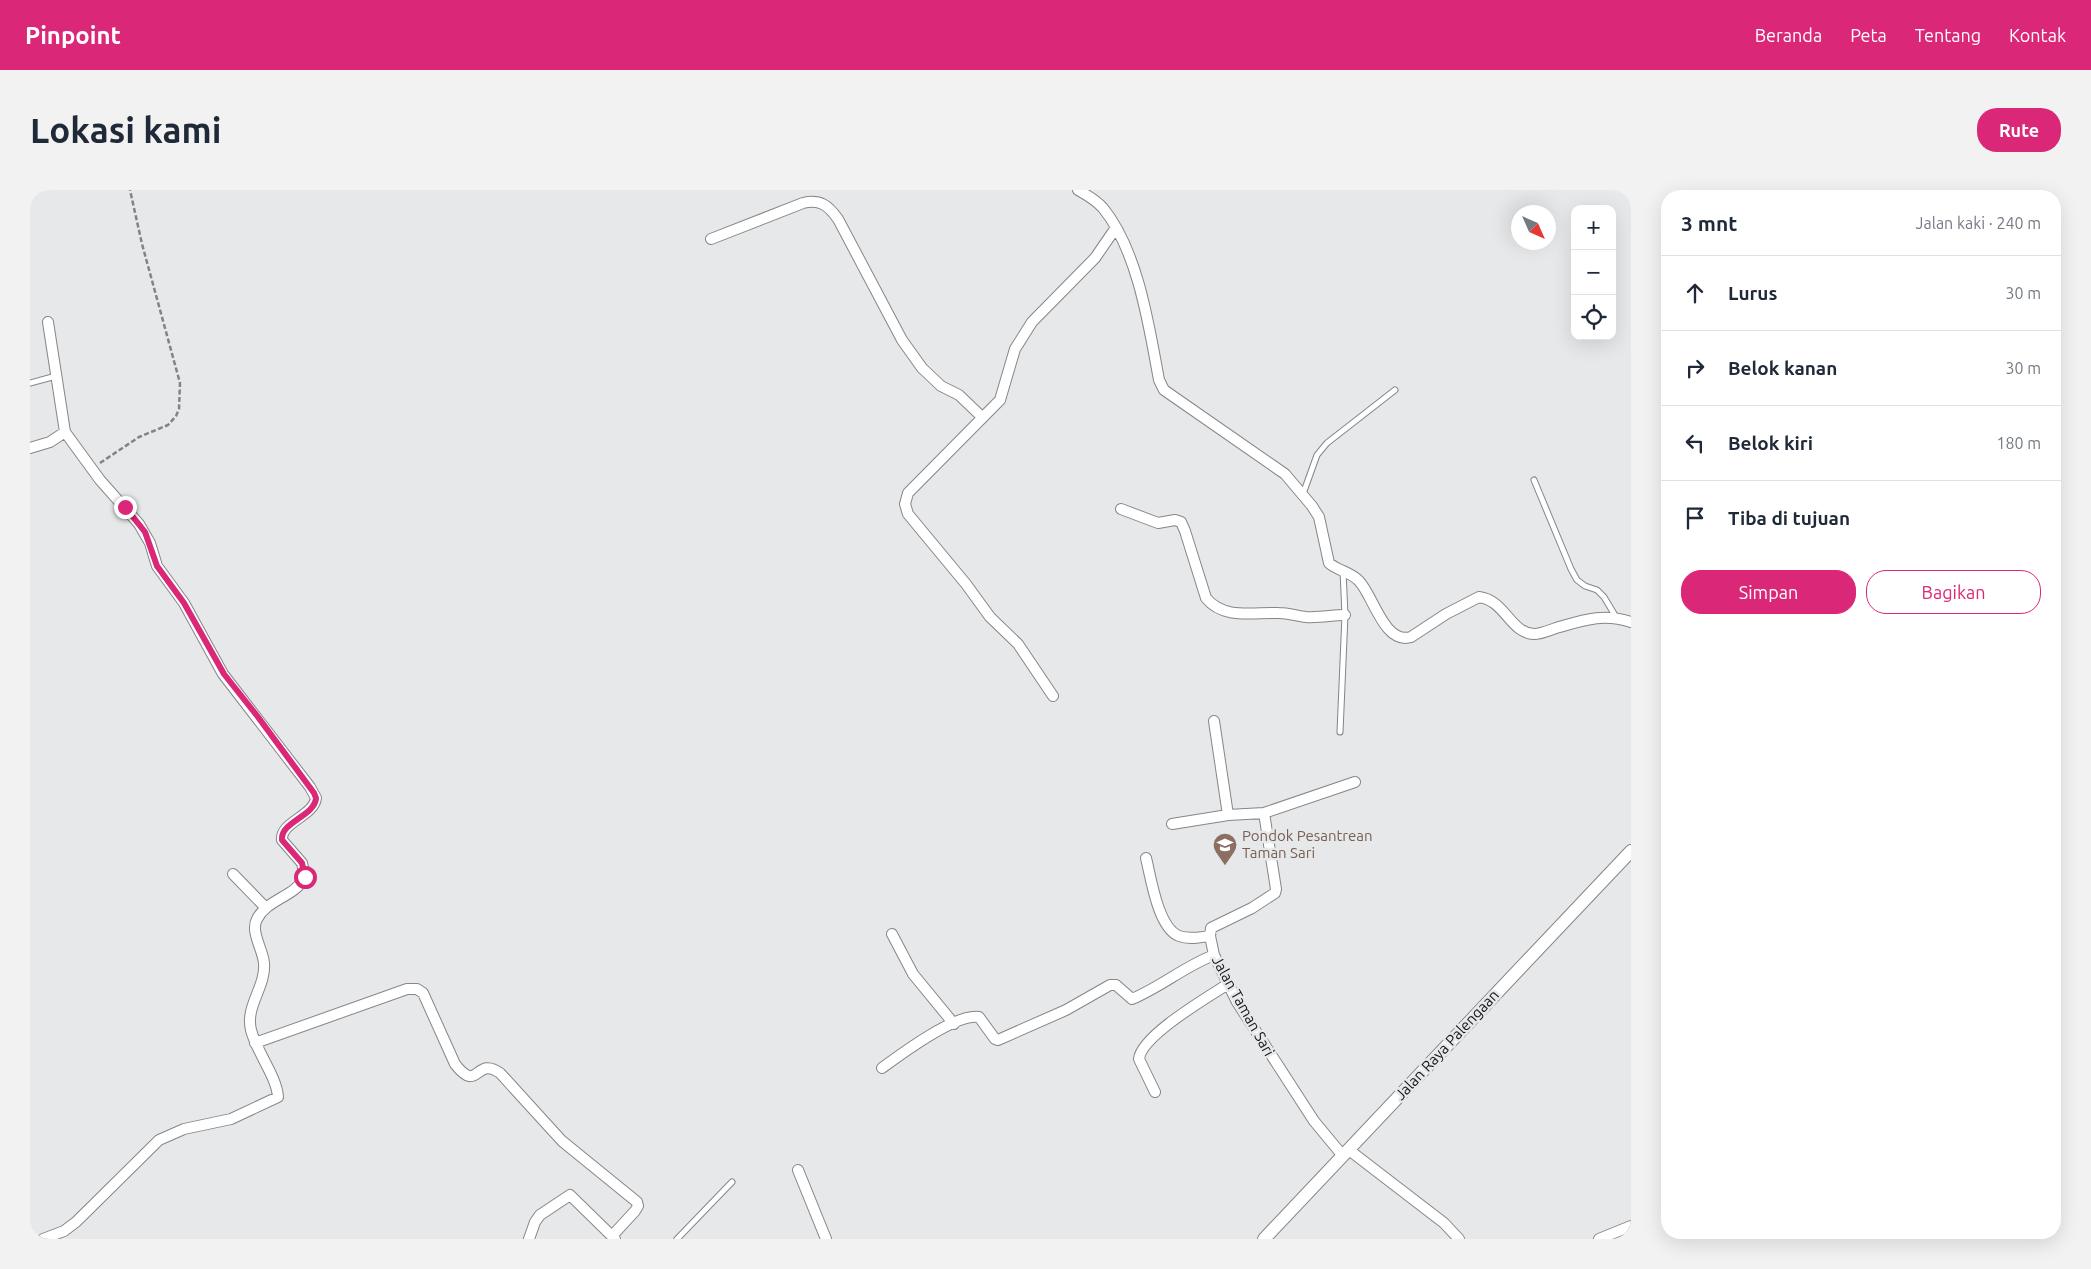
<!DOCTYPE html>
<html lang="id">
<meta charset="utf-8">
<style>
:root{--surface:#fff;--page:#f2f2f3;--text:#1f2937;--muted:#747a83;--line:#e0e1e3;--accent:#db2777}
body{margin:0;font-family:Ubuntu,sans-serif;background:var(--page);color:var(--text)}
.controls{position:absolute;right:15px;top:15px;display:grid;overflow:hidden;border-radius:10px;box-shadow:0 5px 20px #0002}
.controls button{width:45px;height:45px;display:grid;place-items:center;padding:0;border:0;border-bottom:1px solid var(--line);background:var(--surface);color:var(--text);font:25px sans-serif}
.compass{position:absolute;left:1481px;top:15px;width:45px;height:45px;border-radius:50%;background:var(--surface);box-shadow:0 5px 20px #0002;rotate:135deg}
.stop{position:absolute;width:15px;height:15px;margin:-11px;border:4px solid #db2777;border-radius:50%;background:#fff}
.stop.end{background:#db2777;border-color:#fff;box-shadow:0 1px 5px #0008}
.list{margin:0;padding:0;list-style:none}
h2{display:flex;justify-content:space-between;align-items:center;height:65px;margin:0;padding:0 20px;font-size:21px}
h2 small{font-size:16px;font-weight:400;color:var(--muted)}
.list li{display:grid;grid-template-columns:32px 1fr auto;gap:15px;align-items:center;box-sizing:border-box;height:75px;padding:0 20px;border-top:1px solid var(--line)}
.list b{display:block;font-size:19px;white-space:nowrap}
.list em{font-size:16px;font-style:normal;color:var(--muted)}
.actions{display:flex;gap:10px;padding:15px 20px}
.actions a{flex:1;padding:11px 0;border:1px solid var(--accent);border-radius:20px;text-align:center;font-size:18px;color:var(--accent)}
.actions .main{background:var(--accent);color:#fff}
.icon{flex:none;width:28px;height:28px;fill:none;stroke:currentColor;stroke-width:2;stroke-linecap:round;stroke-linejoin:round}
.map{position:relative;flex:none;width:1601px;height:1049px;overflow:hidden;border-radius:20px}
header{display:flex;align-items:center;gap:30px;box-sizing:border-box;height:70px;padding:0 25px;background:var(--accent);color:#fff}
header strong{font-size:24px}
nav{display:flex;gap:28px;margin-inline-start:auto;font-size:18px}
.intro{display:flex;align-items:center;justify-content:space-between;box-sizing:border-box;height:120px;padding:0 30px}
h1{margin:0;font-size:35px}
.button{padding:12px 22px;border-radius:20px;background:var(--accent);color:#fff;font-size:18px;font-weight:700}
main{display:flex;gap:30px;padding:0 30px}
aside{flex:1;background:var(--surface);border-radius:20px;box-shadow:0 5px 20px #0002}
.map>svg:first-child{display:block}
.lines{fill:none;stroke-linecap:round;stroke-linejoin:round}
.service-casing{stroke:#848689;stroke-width:7}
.minor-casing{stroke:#848689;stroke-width:12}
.tertiary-casing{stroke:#848689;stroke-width:14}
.path{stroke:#828385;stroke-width:2.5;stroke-dasharray:5 2.5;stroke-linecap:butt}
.service{stroke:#fff;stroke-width:5}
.minor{stroke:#fff;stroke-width:10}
.tertiary{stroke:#fff;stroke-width:12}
.route{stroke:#db2777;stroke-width:6}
.labels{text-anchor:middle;stroke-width:5;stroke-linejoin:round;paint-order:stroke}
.education-label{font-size:15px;fill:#785e54;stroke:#e6e8ea;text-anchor:start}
.street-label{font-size:15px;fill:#151617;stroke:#e6e8ea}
</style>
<header>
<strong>Pinpoint</strong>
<nav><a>Beranda</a><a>Peta</a><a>Tentang</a><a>Kontak</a></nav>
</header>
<div class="intro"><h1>Lokasi kami</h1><a class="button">Rute</a></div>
<main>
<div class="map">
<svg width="1601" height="1049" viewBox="0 0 1601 1049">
<rect width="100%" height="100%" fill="#e6e8ea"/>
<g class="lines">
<defs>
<path id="service" d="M0,193L26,186
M1504,290L1541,379L1547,390L1555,396L1567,400L1574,407L1586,427
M1273,304L1287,265L1297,253L1365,200
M1310,542L1315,425L1313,381
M647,1049L702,992"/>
<path id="minor" d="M1048,0C1057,5 1066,10 1073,18C1108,61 1119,136 1129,190L1134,200L1255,284L1282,316L1289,327L1299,373C1308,381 1321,382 1329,391C1343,405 1354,455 1381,447L1416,424L1449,407C1475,410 1480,443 1504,444C1511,444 1520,440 1526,438C1554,430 1573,423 1601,432
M681,49L773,13C790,9 798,15 808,29L872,150L892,178L911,196L929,205L952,227
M0,258L20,252L35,242
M1091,319L1128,333L1145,330L1151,332L1155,341L1176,408C1194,430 1223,422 1249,423C1258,423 1267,426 1276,427C1289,428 1303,425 1315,425
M1023,506L988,454L960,427L936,394L878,324L875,314L878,303L970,210L985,159L1002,132L1065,68L1085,39
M1184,531L1198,625
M1234,623L1246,699L1245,703L1222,718L1181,738L1180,746L1184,765L1207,812L1284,931L1313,966
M1142,634L1198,625L1234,623L1325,592
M1116,668C1121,688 1128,738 1149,746C1160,750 1170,747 1180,746
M203,684L235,717
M862,744L883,784L924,834
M225,853L377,799H387L393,803L425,874C449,905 445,865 470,883L532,951L607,1012L608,1016L605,1021L582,1046
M852,878C871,864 926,823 949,827L965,849L968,850L1036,820L1080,795H1086L1102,809C1131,797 1155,776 1184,765
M1125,902L1109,869C1111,846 1178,807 1198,794
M1319,960L1414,1033L1429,1049
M768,980L796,1049
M13,1049L34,1041L46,1032L129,950L154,939L201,929L248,907C247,887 226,861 221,840C215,816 236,797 234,773C233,760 220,741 227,729C237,709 265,707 275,687L272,673L252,650C250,632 284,626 286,608L280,597L193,484L154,413L127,376L120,353L109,334L70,290L35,242L18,132
M499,1049L505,1032L510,1025L540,1005L585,1049
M1569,1049L1601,1036"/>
<path id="tertiary" d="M1234,1049L1601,661"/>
</defs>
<use href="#service" class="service-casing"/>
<use href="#minor" class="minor-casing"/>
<use href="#tertiary" class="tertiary-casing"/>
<path class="path" d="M70,273L109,247L138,235L146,226L149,219L150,193L112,54L100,0"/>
<use href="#service" class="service"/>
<use href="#minor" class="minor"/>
<use href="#tertiary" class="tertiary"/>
</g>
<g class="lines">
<path class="route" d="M95,317L115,342L127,376L154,413L194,484L228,527L284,603L286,608C285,626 250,632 252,650L272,673L275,687"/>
</g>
<defs>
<symbol id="school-pin" viewBox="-11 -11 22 30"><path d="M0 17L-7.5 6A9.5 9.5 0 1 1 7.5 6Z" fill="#8d6e63" stroke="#e6e8ea"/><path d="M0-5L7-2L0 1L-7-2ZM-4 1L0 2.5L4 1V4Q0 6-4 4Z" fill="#fff"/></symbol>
</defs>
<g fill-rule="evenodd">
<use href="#school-pin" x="1181" y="641" width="28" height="38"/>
</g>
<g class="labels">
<g class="education-label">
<text x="1212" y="651">Pondok Pesantrean<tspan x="1212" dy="17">Taman Sari</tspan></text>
</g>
<g class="street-label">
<text transform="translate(1213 816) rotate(61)" y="5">Jalan Taman Sari</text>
<text transform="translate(1417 855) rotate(-47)" y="5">Jalan Raya Palengaan</text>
</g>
</g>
</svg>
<div class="controls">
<button>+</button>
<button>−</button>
<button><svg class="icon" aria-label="locate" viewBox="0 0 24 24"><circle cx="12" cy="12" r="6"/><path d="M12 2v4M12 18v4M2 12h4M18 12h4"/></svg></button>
</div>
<svg class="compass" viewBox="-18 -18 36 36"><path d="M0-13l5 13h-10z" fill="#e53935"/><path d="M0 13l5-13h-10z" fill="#747a83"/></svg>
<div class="stop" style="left:275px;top:687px"></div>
<div class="stop end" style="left:95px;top:317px"></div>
</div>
<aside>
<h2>3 mnt<small>Jalan kaki · 240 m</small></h2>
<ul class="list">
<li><svg class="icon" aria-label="ahead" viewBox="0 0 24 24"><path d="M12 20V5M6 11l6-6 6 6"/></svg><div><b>Lurus</b></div><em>30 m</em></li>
<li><svg class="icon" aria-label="right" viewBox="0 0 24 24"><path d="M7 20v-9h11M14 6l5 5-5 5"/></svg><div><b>Belok kanan</b></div><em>30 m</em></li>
<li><svg class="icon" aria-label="left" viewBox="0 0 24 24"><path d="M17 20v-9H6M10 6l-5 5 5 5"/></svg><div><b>Belok kiri</b></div><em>180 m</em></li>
<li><svg class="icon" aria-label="arrive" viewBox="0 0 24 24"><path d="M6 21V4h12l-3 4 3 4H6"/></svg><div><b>Tiba di tujuan</b></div></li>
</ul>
<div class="actions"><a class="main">Simpan</a><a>Bagikan</a></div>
</aside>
</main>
